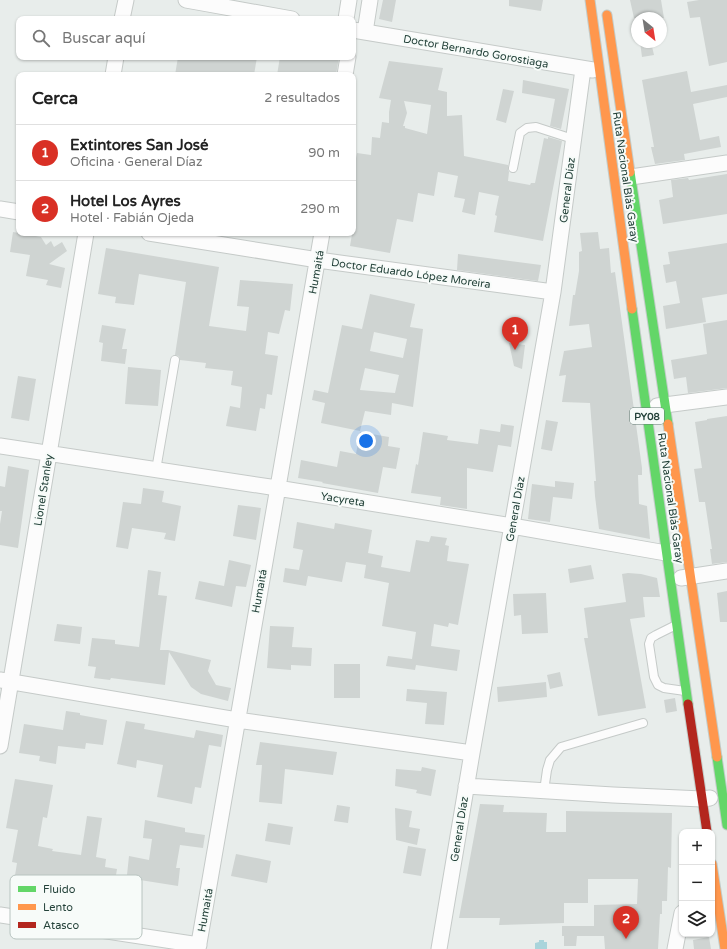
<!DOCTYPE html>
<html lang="es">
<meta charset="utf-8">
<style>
:root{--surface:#fff;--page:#f6f6f6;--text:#222;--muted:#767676;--line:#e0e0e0;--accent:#d93025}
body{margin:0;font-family:"Varela Round",sans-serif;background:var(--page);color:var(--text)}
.controls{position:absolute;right:12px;bottom:12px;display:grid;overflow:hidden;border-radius:8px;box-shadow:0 1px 3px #0004}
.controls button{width:36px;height:36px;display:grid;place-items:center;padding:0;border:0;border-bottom:1px solid var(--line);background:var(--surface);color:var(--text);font:20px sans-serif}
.compass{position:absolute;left:631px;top:12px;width:36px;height:36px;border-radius:50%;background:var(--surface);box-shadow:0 1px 3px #0004;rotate:150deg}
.you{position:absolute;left:366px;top:441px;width:14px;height:14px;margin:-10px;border:3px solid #fff;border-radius:50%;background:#1a73e8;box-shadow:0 0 0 6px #1a73e833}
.badge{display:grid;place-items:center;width:26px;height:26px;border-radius:50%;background:var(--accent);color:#fff;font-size:13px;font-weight:700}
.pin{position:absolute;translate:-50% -33px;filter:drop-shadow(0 1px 2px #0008)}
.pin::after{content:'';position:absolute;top:21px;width:14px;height:12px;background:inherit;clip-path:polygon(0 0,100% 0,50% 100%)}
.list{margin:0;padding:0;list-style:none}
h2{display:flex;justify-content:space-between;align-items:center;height:52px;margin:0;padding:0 16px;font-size:17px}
h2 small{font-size:13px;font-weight:400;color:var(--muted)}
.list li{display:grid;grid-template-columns:26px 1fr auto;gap:12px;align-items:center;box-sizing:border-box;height:56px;padding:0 16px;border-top:1px solid var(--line)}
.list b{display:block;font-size:15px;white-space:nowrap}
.list p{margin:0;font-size:13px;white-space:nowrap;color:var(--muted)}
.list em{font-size:13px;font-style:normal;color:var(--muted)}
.icon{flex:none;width:22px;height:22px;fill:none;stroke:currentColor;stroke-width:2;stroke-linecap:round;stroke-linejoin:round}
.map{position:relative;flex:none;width:727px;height:949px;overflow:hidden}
.search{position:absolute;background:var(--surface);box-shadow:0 1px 3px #0004;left:16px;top:16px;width:340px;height:44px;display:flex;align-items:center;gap:10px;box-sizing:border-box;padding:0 14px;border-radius:8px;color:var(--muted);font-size:15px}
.panel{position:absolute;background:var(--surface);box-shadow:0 1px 3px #0004;left:16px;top:72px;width:340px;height:164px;border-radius:8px}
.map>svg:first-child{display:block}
.water{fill:#a9d4db}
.building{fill:#cfd4d2;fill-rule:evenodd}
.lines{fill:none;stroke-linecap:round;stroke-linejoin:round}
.lane-casing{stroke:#c5cac8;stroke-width:10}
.street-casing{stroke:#c5cac8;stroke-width:17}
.fast-casing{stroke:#c3ccc9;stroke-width:11}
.slow-casing{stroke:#c3ccc9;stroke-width:11}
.jam-casing{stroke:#c3ccc9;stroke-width:11}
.lane{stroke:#fcfcfc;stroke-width:8}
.street{stroke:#fcfcfc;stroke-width:15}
.fast{stroke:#63d668;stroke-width:9}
.slow{stroke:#ff974d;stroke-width:9}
.jam{stroke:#b3261e;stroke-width:9}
.labels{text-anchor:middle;stroke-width:4;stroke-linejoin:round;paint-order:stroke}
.shield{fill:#f7fbf9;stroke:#637a73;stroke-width:1}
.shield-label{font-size:10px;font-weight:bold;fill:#24423a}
.street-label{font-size:11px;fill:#24423a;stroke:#f7fbf9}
.key{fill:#f7fbf9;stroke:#b8c4c0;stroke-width:1}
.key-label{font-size:11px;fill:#24423a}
</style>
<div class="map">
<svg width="727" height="949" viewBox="0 0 727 949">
<rect width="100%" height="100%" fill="#e8edeb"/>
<path class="water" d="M539,940H544V942H547V949H535V943L539,942Z"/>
<path class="building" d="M383,0H396L392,22L379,19Z
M509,0H543L541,11L509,6Z
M630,0H661L664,18H634Z
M699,0H727V62L709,66L700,17L690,18L687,2Z
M640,42H651L654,55L642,57Z
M178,57H257L254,75H175Z
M280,57H339L336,75H277Z
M389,61L443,68L438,90L447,92V116L462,115L464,156L508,165V169L509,172L508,181L530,185L531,183H535L544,138L548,139V137L562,141L543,241L494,232L497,216L495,215L499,196L479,192L475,215L462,212L465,199L454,197L458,176L438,172L434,196L418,193L413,222L397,219L390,253L350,246L356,211L353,210V174L357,153L371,155L372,137L380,138L382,122L389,123V112L391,100L379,98ZM404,101L431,105L427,134L405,128V126H403L407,113Z
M687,71L691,92L727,85V97L693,104L700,140L719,136L721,147L684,154L685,160L655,164L651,147H654L642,80Z
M523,80L569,89L561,129L550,126L555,99L522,93Z
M503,89L514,91L506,123L496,120Z
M727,174V214L663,224L659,200L673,197L671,180L688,178L689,180Z
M13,232L41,237L46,245L51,241L54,247L62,242L67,251L49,264L65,268L61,288L46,285L48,280L26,276L30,255L10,252Z
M598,232L600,249L609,248L611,273L615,272L642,468V475H638L639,504L647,506L650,539L599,529L595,496L594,481H596L590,403L562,402L566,375L559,376L564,351L592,347L589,324L569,326L573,295H575L579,271V252L582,251L580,233Z
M727,243V294L702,298L706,322L666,329L663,306L680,303L676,281L666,283L663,265L670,264L668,252Z
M106,248L219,267L209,326L246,331L249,307L237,306L240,280L293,284L290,311L285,310L279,334L268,332L265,354L278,356L272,395L267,394L265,409L260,408L256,431L226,426L230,406L240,408L242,387L231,385L233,371L205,368L206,363L180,360L179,356L175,355L186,282L139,274L134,305L115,303L116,297L98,294Z
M458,254L541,265L538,281L457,270Z
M370,294L415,304L410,327L423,329L413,407L392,403L391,415L365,411L360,431L321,423L325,403L312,400L314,390L328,393L342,325L362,329ZM374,332L407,339L403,358L370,351ZM365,368L399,375L395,393L360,390Z
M727,320V388L688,393L686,377L674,379L671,360L707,354L703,324Z
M102,325L126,329L122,349H127L125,364L101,361L103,343L99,342Z
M509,343L525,345L522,369L514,366Z
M128,367L161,370L158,406L125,404Z
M18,376L36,379L29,421L11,418Z
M727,416V562L712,564L710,549H712L705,502H699L694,469L702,468L695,422L707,420V419Z
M546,420L558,422L552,451L541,449Z
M501,424L514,426L511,447L498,445L493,472L467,468V509L440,505L441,497L411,493L416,464L418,465L423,432L448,436L447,440L478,444L480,429L500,432Z
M360,432L389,437L388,446L400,448L396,469L383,467L378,493L322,483L323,482L298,478L301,460L337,467L340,451L356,454Z
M8,466L29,470L18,548L0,545V524L2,511H0V486L5,487Z
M555,481L574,483L572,499L553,497L550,522L528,519L532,484L555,487Z
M143,488L164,491L162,502L181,506L175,541L164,539L166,533L132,528L128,549L116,547L123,502L141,504Z
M238,505L261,508L256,540L233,536Z
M297,522L334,529L335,523L372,530L368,553L383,556L381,567L410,572L416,540L429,542L431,536L447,538L445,545L449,546L447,561L469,564L458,625L449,623L448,627L434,624L431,646L460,650L457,671L416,665L415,670L386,666L388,656L412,659L416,632L382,626L389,583L364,578L366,565L346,562L342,582L308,576L306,586L283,582L285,568L299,570L303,550L293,548Z
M229,560L251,565L246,587L236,586L232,607L195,599L199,581L224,586Z
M591,565L594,579L570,583L568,569Z
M148,570L161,572L158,595L167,596L160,650H168L211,660L208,671L216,685L231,688L228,701L201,694L191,687L169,652L165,685L111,678L110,680L94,678L96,667L88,666L92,638L115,640V644L139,647Z
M628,573L641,574L657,578L660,597H643L645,617L630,619L646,708L598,716L584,638H588L584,608L626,602L622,574Z
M727,591V622H720L717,593Z
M546,593L548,633L522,634L521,615L514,616L513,594Z
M57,624L82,627L80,644L54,641Z
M270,626L294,627L292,647L312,648L311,666L291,665V670L267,668Z
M334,664H360V698H334Z
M560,672L563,686L550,689L547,675Z
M546,682L547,697L498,702L497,687Z
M407,689L447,692L444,725L425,724L427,703L406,701Z
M675,698L677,711L666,713L664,700Z
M66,711L80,713V715L107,720L103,745L86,743L85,749L58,746L56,764L39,761L40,756L19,753L24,724L63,730Z
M126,721L145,724L144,729L194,738L196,730L223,735L221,747L209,745L201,788L195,787L192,804L157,797L163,765L137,760L136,768L117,764Z
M260,742L337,752L333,775L285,769L282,804L259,802L262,765H256Z
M422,767L436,770L431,796L416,793L417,790L395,786L396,769L421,771Z
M15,779L53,785L47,818L43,817L38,846L53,849L52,851L81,855L87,816L102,818L96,857L106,859L105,867L117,869L112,900L74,894L73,898L13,888L17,863L12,862L18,830L6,828Z
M480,804L504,805L503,812L547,813L546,832H566V811L672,813L671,868L668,867L667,901H662V914H660L658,949H605L604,936H577L576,946H564V936H562V926H594V905L637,904L638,879H588V903H564V923L499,925L500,918H459Z
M337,805L350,807L348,823L334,821Z
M395,808L412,811L409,827L420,829L417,845L396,840Z
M145,820L185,828V832L205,835L203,848L180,845L176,868H180L178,886L140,880L141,878L127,875L129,856L149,860L152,839L143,838Z
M268,823L293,827L290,845L265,841Z
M408,846L426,849L421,876L403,873Z
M236,854L271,861L267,883L231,876Z
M709,937L711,949H694L693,940Z"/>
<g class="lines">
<defs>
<path id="lane" d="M513,168L520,133L527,128L536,127L573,139
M156,470L175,360
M676,625L656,635L651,638L649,644L654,677L658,685L664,688L685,691
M544,791L547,770L550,760L561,747L643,723"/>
<path id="street" d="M186,0L292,19
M122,19L126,0
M346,19L349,0
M353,30L593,70
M365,32L370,0
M113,75L116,57
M345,75L348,57
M631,177L727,163
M0,209L19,212
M149,233L318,260L553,292
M657,406L727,397
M0,446L277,488L512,526L666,553L674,551
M681,578L727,571
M0,680L237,720L472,753
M0,746L86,233
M466,786L613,795L702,799L710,798
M0,915L199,945
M198,949L322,233
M439,949L472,753L553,292L583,69
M675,949L682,913"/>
<path id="fast" d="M630,172L668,424
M632,309L688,704
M717,757L727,825"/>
<path id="slow" d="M590,0L632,309
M607,15L630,172
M668,424L717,757
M712,864L725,949"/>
<path id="jam" d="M688,704L707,832"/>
</defs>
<use href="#lane" class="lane-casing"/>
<use href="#street" class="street-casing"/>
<use href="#fast" class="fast-casing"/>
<use href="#slow" class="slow-casing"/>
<use href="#jam" class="jam-casing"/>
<use href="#lane" class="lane"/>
<use href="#street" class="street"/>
<use href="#fast" class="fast"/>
<use href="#slow" class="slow"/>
<use href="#jam" class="jam"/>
</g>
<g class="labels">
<rect class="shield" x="630" y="408" width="34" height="16" rx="3"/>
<g class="shield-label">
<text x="647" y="420">PY08</text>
</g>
<g class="street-label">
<text transform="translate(476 51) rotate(10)" y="4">Doctor Bernardo Gorostiaga</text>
<text transform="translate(626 177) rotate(82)" y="4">Ruta Nacional Blás Garay</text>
<text transform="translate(567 190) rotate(-83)" y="4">General Díaz</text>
<text transform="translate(316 272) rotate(-80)" y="4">Humaitá</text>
<text transform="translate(411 273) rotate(8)" y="4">Doctor Eduardo López Moreira</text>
<text transform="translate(43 490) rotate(-81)" y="4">Lionel Stanley</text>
<text transform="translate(671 498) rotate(82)" y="4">Ruta Nacional Blás Garay</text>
<text transform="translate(343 499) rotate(9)" y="4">Yacyreta</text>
<text transform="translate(515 509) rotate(-80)" y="4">General Díaz</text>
<text transform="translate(259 591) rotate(-80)" y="4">Humaitá</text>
<text transform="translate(459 829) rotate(-81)" y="4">General Díaz</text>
<text transform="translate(205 910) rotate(-80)" y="4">Humaitá</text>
</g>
</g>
<rect x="10" y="875" width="132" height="64" rx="6" class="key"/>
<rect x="18" y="886" width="18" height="6" fill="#63d668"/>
<rect x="18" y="904" width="18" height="6" fill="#ff974d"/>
<rect x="18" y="922" width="18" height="6" fill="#b3261e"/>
<g class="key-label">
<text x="43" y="893">Fluido</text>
<text x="43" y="911">Lento</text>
<text x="43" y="929">Atasco</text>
</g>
</svg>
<div class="controls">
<button>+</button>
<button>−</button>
<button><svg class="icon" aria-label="layers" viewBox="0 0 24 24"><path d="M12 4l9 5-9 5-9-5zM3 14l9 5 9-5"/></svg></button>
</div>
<svg class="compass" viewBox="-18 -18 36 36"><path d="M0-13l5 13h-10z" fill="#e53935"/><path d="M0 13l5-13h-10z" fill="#767676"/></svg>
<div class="you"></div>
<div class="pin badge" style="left:515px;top:350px">1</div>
<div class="pin badge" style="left:626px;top:939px">2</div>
<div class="search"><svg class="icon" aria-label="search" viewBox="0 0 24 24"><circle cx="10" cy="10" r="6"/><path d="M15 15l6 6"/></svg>Buscar aquí</div>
<section class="panel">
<h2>Cerca<small>2 resultados</small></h2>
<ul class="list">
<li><span class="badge">1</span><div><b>Extintores San José</b><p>Oficina · General Díaz</p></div><em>90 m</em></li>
<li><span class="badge">2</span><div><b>Hotel Los Ayres</b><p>Hotel · Fabián Ojeda</p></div><em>290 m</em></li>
</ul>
</section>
</div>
